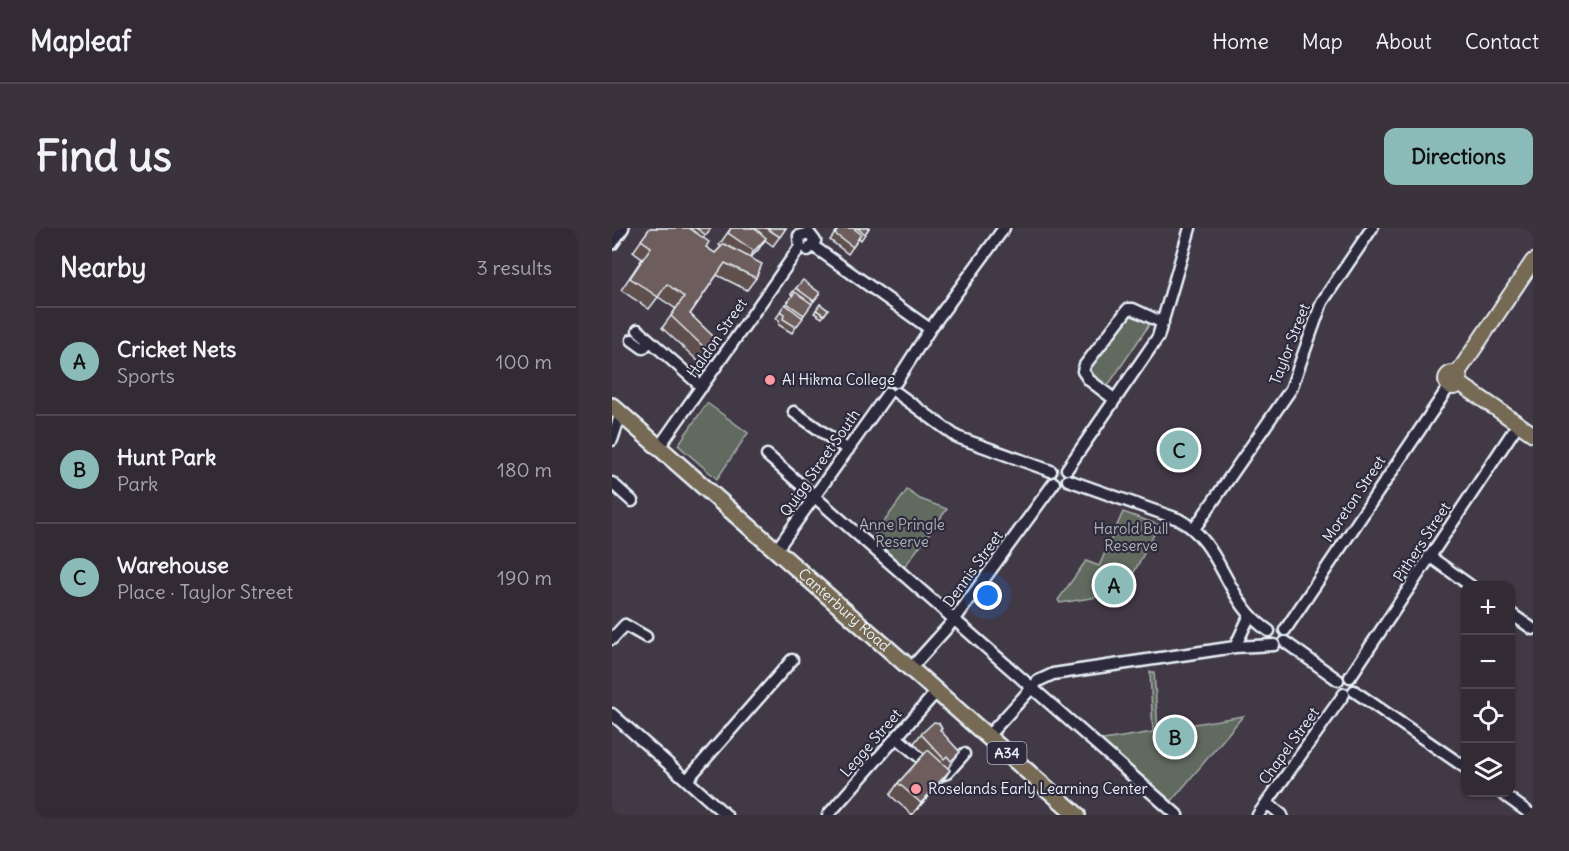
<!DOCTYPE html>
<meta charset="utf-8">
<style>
:root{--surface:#322b34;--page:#3a333c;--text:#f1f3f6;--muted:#a8a7ac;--line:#4d474f;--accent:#8bbbb9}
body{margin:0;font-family:Delius,sans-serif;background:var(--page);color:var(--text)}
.controls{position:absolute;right:18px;bottom:18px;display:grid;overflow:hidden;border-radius:12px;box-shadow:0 2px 4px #0004}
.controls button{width:54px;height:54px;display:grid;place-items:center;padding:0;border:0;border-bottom:2px solid var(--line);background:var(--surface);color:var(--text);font:30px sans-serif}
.you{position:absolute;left:376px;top:368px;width:21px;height:21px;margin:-15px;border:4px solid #fff;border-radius:50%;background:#1a73e8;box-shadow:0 0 0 9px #1a73e833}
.badge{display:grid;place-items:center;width:39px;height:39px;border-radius:50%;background:var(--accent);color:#111;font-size:20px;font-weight:700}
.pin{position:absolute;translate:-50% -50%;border:3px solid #fff;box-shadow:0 2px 6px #0006}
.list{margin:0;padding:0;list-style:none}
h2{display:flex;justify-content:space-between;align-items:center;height:78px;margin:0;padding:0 24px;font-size:26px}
h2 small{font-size:20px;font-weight:400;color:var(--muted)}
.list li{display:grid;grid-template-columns:39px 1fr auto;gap:18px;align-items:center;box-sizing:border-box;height:108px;padding:0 24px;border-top:2px solid var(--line)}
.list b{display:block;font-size:22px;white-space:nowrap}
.list p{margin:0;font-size:20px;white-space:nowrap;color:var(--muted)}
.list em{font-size:20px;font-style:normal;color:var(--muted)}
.icon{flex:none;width:33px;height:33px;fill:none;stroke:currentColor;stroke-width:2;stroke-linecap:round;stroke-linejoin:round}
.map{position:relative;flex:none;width:921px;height:587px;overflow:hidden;border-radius:12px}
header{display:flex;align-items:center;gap:36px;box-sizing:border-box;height:84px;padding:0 30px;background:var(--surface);border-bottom:2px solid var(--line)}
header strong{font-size:28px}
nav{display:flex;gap:33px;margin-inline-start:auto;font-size:21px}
.intro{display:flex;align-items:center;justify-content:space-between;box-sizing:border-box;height:144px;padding:0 36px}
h1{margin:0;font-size:42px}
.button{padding:15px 27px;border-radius:12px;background:var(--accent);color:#111;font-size:21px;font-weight:700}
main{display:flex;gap:36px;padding:0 36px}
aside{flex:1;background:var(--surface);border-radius:12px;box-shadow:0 2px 4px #0004}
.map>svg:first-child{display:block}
.green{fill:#616a5e;stroke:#a4aeab;stroke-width:1.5}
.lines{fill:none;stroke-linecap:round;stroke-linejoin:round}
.minor-casing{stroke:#e8f1f8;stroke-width:15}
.major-casing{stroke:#e8f1f8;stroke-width:18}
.highway-casing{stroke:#e8f1f8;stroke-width:20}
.minor{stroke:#2f2a3d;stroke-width:10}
.major{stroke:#776a54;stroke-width:14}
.highway{stroke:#776a54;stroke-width:15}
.wall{fill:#5e504e;stroke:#e8f1f8;stroke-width:1.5}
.shaded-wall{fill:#4c4140;stroke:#e8f1f8;stroke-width:1.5}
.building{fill:#6d5d5b;stroke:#e8f1f8;stroke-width:1.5}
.poi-dot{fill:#ff9aa2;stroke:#2f2a3d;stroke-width:2}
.labels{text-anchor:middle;stroke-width:4.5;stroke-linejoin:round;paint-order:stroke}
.shield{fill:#2f2a3d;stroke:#b0b5c0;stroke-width:1.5}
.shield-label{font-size:14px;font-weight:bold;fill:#e8f1f8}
.street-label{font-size:15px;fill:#e8f1f8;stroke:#2f2a3d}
.poi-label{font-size:15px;fill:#e8f1f8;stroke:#2f2a3d;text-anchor:start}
.park-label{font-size:15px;fill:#abb4b3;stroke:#2f2a3d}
</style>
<header>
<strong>Mapleaf</strong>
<nav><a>Home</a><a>Map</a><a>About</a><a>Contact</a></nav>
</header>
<div class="intro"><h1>Find us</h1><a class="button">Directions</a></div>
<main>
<aside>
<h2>Nearby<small>3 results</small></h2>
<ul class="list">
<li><span class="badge">A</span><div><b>Cricket Nets</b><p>Sports</p></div><em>100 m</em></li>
<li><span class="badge">B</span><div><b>Hunt Park</b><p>Park</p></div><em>180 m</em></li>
<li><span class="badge">C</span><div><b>Warehouse</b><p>Place · Taylor Street</p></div><em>190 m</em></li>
</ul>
</aside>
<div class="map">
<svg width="921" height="587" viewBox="0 0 921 587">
<rect width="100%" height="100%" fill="#423946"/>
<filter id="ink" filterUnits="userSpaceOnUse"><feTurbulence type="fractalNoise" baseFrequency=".0167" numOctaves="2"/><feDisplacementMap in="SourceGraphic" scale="12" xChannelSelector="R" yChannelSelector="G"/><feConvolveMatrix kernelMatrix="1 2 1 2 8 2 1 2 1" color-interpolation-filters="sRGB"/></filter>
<g filter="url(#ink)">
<path class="green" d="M521,85L537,96L535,100L495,159L478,147V140L516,86Z
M95,175L136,205L105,251L66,217Z
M295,262L308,271L335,281L291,341L259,312Z
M511,284L547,297L511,365L448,375L446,372L474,333L487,338Z
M538,444H542L546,502L631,488L558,575L485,513L541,504Z"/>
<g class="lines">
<defs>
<path id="minor" d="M0,16L11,0
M201,18L318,101
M188,19L187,8L197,5
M196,22L203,13L197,5
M26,102L90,159
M20,112L31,120L38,113
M284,154L318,101L392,0
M285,165L345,209L439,243
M502,171L477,152L471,143L473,137L516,81H521L551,95
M182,184L236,222
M0,212L9,185
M47,219L188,19
M155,227L565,587
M455,241L546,109L578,0
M456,252L566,291C611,314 612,374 657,403
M0,255L20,273
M582,301L679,161L710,74L760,0
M165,321L276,165
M817,328L859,358
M898,385L921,401
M673,402L838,157
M0,411L13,397L34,409
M673,414L726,452
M623,419L637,389
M299,440L343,391L442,255
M738,449L906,196
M742,463L854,540
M0,486L114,587
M376,508L426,453L441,446L623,419L662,417
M284,509L329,547L335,545L352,526
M75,552L180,432
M888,564L920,587
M655,575L670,587
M216,587L325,463
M646,587L732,466"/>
<path id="major" d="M834 152a7 7 0 1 1 14 0a7 7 0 1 1-14 0Z
M845,146L921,33
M847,155L921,206"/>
<g id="highway">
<path id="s1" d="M0,178L465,587"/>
</g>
</defs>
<use href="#minor" class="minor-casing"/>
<use href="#major" class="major-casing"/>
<use href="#highway" class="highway-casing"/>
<use href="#minor" class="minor"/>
<use href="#major" class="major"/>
<use href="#highway" class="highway"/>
</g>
<path class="wall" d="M38,0H99L91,10L94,19L103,25L109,19L107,17L119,0H174L161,18L153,12L146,22L138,30L144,50L135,62L105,47L78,86L104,111L87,134L50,100L64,81L46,69L37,81L9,62L30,31L21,24Z
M227,0H257L249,12L247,10L236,26L218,12Z
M184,60L208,65L197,79L180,105L167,97V92L164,90L181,67L179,66Z
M208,76L216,82L210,90L202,85Z
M328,503L348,524L336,540L338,542L330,554L300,587L278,567L286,555L312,526L302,515L309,506Z"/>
<path class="shaded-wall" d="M154,10L146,22L133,35L142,23Z
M104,111L96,123L87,134L95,122Z
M338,542L330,554L300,587L309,575Z"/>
<path class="building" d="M38,0H77L97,14L94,19L103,25L112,16L150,36L144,50L113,35L78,86L104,111L95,122L59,88L72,69L55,56L46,69L18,50L39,19L29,12Z
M84,0H99L94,7Z
M119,0H143L154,10L142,23L116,5Z
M154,0H174L168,9Z
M227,0H241L249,6L241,19L223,6Z
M245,0H257L253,6Z
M191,52L208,65L202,73L184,60Z
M183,64L200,76L192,87L175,75Z
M173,76L191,90L184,99L171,91L172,86L168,83Z
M208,76L216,82L212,87L204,82Z
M322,494L327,495L330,501L328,502L348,524L339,533L335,528L332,531L309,506Z
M316,522L338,542L309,575L286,555Z"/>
</g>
<g class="poi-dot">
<circle cx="158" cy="152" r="6"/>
<circle cx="304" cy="561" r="6"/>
</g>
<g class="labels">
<rect class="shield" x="375.5" y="514" width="39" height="22" rx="4.5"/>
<g class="shield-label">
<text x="395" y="530">A34</text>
</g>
<g class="street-label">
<text transform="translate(105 110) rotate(-55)" y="5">Haldon Street</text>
<text transform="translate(678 116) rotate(-69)" y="5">Taylor Street</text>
<text transform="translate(208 235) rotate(-55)" y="5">Quigg Street South</text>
<text transform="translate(742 271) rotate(-56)" y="5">Moreton Street</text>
<text transform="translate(810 314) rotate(-57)" y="5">Pithers Street</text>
<text transform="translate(361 341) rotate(-54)" y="5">Dennis Street</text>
<text dy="5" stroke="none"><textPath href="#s1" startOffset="309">Canterbury Road</textPath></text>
<text transform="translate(259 515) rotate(-49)" y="5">Legge Street</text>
<text transform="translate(677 518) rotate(-54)" y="5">Chapel Street</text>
</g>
<g class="poi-label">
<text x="170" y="157">Al Hikma College</text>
<text x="316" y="566">Roselands Early Learning Center</text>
</g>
<g class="park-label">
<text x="290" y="302">Anne Pringle<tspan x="290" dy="17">Reserve</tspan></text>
<text x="519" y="306">Harold Bull<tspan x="519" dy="17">Reserve</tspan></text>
</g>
</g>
</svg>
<div class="controls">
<button>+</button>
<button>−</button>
<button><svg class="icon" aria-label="locate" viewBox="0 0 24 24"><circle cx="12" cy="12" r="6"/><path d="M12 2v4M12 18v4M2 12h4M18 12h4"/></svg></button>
<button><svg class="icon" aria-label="layers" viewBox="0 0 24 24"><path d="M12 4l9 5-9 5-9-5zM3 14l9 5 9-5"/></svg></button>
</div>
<div class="you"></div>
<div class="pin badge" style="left:502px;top:357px">A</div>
<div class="pin badge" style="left:563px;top:509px">B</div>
<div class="pin badge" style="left:567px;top:222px">C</div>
</div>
</main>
